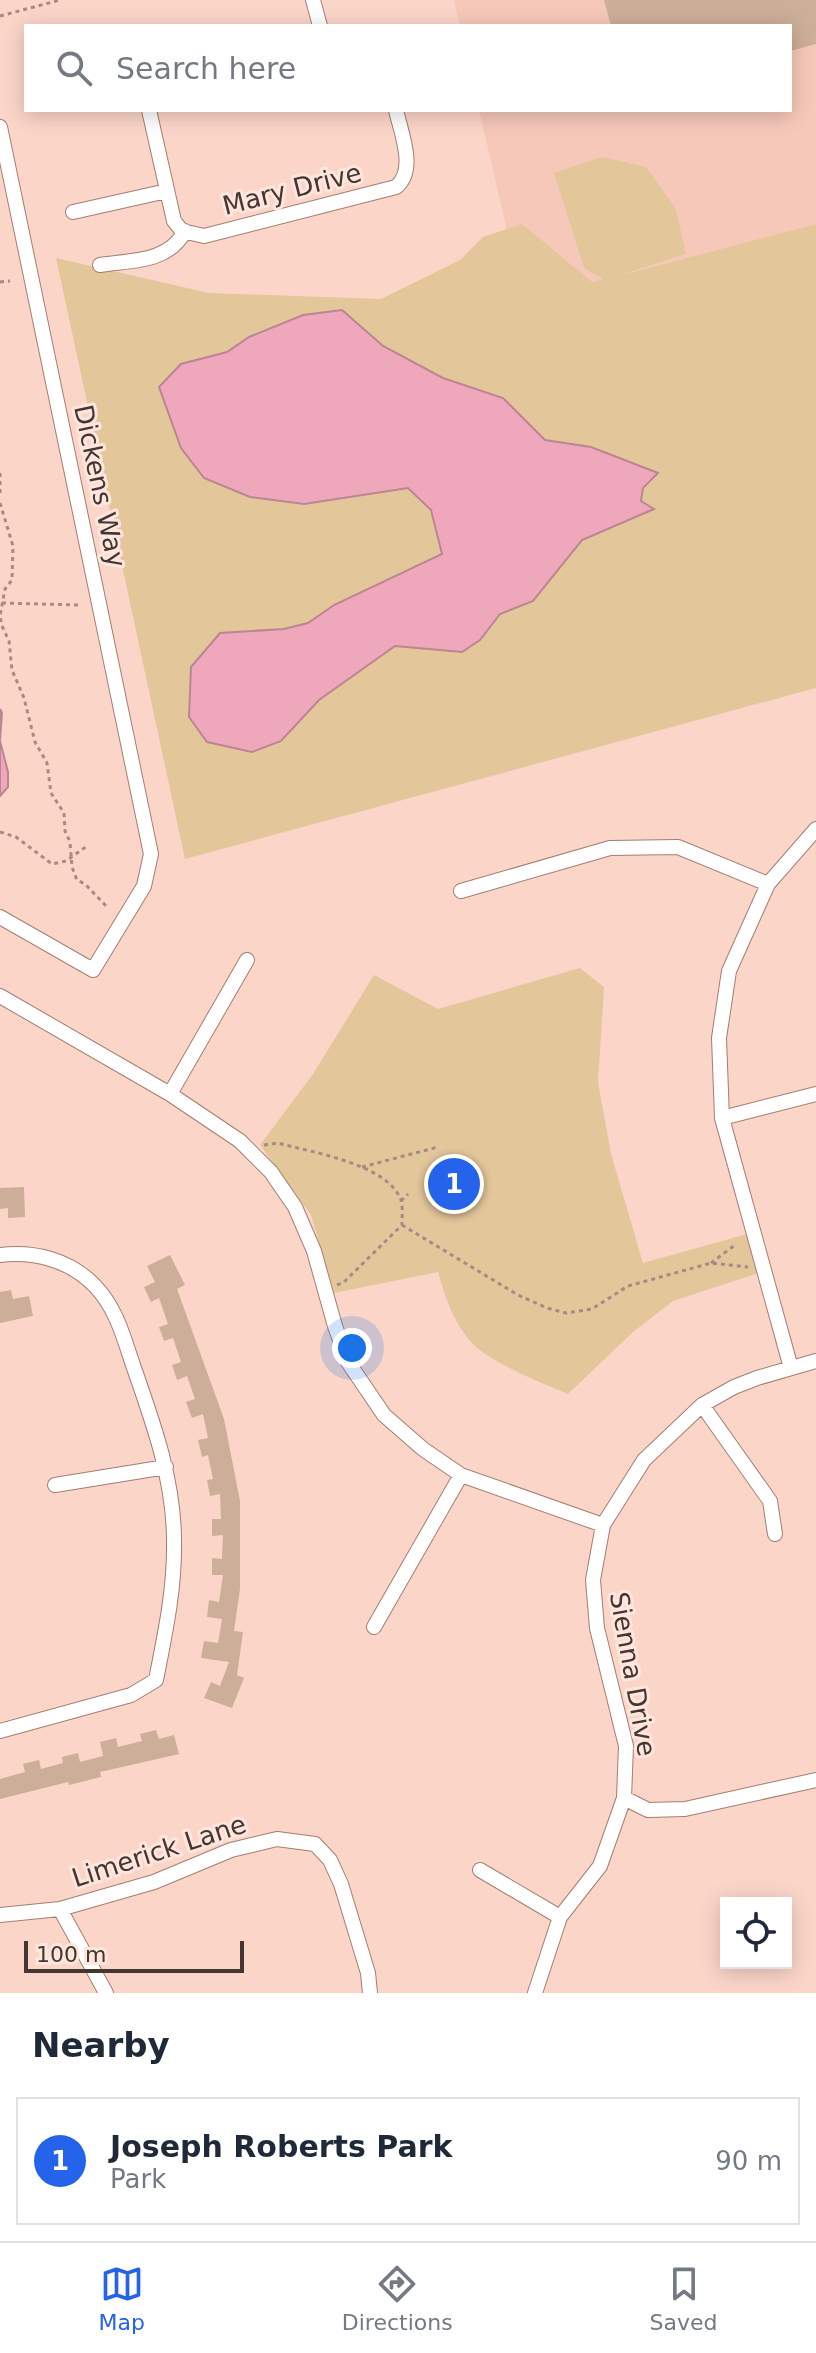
<!DOCTYPE html>
<style>
:root{--surface:#fff;--page:#f2f2f3;--text:#1f2937;--muted:#747a83;--line:#e0e1e3;--accent:#2563eb}
body{margin:0;font-family:"DejaVu Sans",sans-serif;background:var(--page);color:var(--text)}
.controls{position:absolute;right:24px;bottom:24px;display:grid;overflow:hidden;border-radius:0px;box-shadow:0 4px 20px #0003}
.controls button{width:72px;height:72px;display:grid;place-items:center;padding:0;border:0;border-bottom:2px solid var(--line);background:var(--surface);color:var(--text);font:40px sans-serif}
.scale{position:absolute;left:24px;bottom:20px;width:220px;box-sizing:border-box;padding-left:8px;border:4px solid #453631;border-top:0;font-size:22px;line-height:28px;white-space:nowrap;color:#453631;-webkit-text-stroke:6px #fee6df;paint-order:stroke}
.you{position:absolute;left:352px;top:1348px;width:28px;height:28px;margin:-20px;border:6px solid #fff;border-radius:50%;background:#1a73e8;box-shadow:0 0 0 12px #1a73e833}
.badge{display:grid;place-items:center;width:52px;height:52px;border-radius:50%;background:var(--accent);color:#fff;font-size:26px;font-weight:700}
.pin{position:absolute;translate:-50% -50%;border:4px solid #fff;box-shadow:0 2px 8px #0006}
.list{margin:0;padding:0;list-style:none}
h2{display:flex;justify-content:space-between;align-items:center;height:104px;margin:0;padding:0 32px;font-size:34px}
h2 small{font-size:26px;font-weight:400;color:var(--muted)}
.list li{display:grid;grid-template-columns:52px 1fr auto;gap:24px;align-items:center;box-sizing:border-box;height:128px;margin:0 16px 16px;padding:0 16px;border:2px solid var(--line);border-radius:0px}
.list b{display:block;font-size:30px;white-space:nowrap}
.list p{margin:0;font-size:26px;white-space:nowrap;color:var(--muted)}
.list em{font-size:26px;font-style:normal;color:var(--muted)}
.icon{flex:none;width:44px;height:44px;fill:none;stroke:currentColor;stroke-width:2;stroke-linecap:round;stroke-linejoin:round}
.map{position:relative;flex:none;width:816px;height:1993px;overflow:hidden}
.search{position:absolute;background:var(--surface);box-shadow:0 4px 20px #0003;left:24px;right:24px;top:24px;height:88px;display:flex;align-items:center;gap:20px;box-sizing:border-box;padding:0 28px;border-radius:0px;color:var(--muted);font-size:30px}
.sheet{height:248px;background:var(--surface)}
nav{display:flex;justify-content:space-around;align-items:center;box-sizing:border-box;height:112px;border-top:2px solid var(--line);background:var(--surface);font-size:22px;color:var(--muted)}
nav a{display:grid;justify-items:center;gap:4px}
nav .on{color:var(--accent)}
.map>svg:first-child{display:block}
.built{fill:#f6c8ba}
.green{fill:#e4c69b}
.water{fill:#efa7bc;stroke:#bc8592;stroke-width:2}
.building{fill:#cdae98}
.lines{fill:none;stroke-linecap:round;stroke-linejoin:round}
.minor-casing{stroke:#a17e73;stroke-width:16}
.path{stroke:#a78b82;stroke-width:3;stroke-dasharray:4 4;stroke-linecap:butt}
.minor{stroke:#fff;stroke-width:14}
.labels{text-anchor:middle;stroke-width:6;stroke-linejoin:round;paint-order:stroke}
.street-label{font-size:26px;fill:#453631;stroke:#fee6df}
</style>
<div class="map">
<svg width="816" height="1993" viewBox="0 0 816 1993">
<rect width="100%" height="100%" fill="#fcd5c9"/>
<path class="built" d="M454,0H816V224L523,300L479,110H790V26H460Z"/>
<path class="green" d="M602,157L646,167L676,209L686,254L617,276L816,224V688L185,859L56,258L209,293L381,299L460,260L483,237L522,224L592,282L603,279L584,268L554,173Z
M580,968L604,987L598,1082L611,1154L643,1263L747,1234L765,1271L673,1301L633,1332L568,1394C542,1383 486,1361 469,1340C453,1320 445,1297 438,1272L334,1293L311,1215L260,1145L313,1074L374,975L438,1009Z"/>
<path class="water" d="M342,310L383,346L443,378L503,398L545,440L591,447L658,473L643,488L641,501L654,509L582,540L533,601L500,614L480,640L462,652L395,646L319,700L281,741L252,752L207,742L189,717L191,667L220,633L284,629L308,623L334,605L442,554L431,510L408,488L304,504L250,497L204,478L181,448L159,387L181,364L227,352L249,337L303,315Z
M0,709L2,713L0,741L8,772V787L0,796Z"/>
<path class="building" d="M604,0H816V44L790,51V26H611Z
M24,1187L25,1217L8,1218V1208L0,1209V1188Z
M170,1255L185,1285L177,1289L224,1419L240,1501V1589L234,1631L243,1632L237,1675L244,1678L232,1708L204,1698L211,1682L220,1686L229,1662L201,1658L204,1641L218,1643L222,1619L207,1617L209,1600L219,1602L223,1575H212V1558L222,1559L223,1535L212,1536V1519H221L220,1494L210,1496L207,1480L213,1479L208,1455L202,1457L198,1440L208,1438L203,1414L192,1418L186,1402L195,1399L187,1376L177,1380L172,1365L181,1362L173,1338L164,1341L159,1327L168,1324L159,1298L151,1302L144,1287L155,1282L147,1266Z
M11,1290L13,1299L29,1296L33,1316L0,1323V1292Z
M156,1730L159,1739L174,1735L179,1754L100,1772L101,1777L69,1785L68,1782L0,1799V1779L25,1772L23,1764L39,1760L41,1769L63,1763L62,1757L78,1753L80,1762L103,1756L100,1742L116,1738L118,1747L142,1741L140,1734Z"/>
<g class="lines">
<defs>
<path id="minor" d="M313,0L320,26
M149,110L174,221L182,231L204,236L396,187C417,170 401,133 396,110
M0,127L151,854L144,886L93,970L0,917
M73,212L167,191
M100,265C132,260 168,263 185,231
M461,891L610,848L678,847L768,884
M0,996L170,1094L240,1141L271,1172L295,1207L314,1251L335,1326L348,1362L384,1415L423,1449L461,1475L603,1525
M170,1094L247,960
M722,1118L816,1094
M0,1255C35,1251 70,1260 95,1286C117,1309 124,1339 134,1368C154,1425 174,1481 174,1541C175,1588 165,1634 156,1680L131,1695L0,1731
M791,1368L722,1118L719,1038L729,971L768,884L816,829
M702,1405L770,1501L775,1534
M55,1485L166,1467
M374,1627L461,1475
M624,1798L648,1810L685,1809L816,1780
M480,1870L560,1917
M60,1909L106,1993
M0,1915L60,1909L154,1882L231,1850L277,1839L315,1844L330,1860L341,1884L368,1973L370,1993
M535,1993L560,1917L600,1866L624,1798L626,1746L597,1628L593,1580L603,1525L644,1460L702,1405L734,1387L757,1378L816,1361"/>
</defs>
<use href="#minor" class="minor-casing"/>
<path class="path" d="M0,16L60,0
M0,282L10,281
M0,473V497
M0,503L13,546L12,580L5,589L0,616L2,626L9,641L12,670L24,698L35,742L47,763L51,793L64,813L65,831L70,842L72,867L77,880L85,884L108,908
M2,603L78,605
M0,832L16,837L52,864L66,861L87,846
M264,1145L278,1143C310,1152 388,1164 401,1200C403,1207 402,1217 402,1225L343,1283L336,1285
M362,1167L438,1147
M401,1201L408,1194
M402,1225L518,1295L547,1308L566,1313L592,1309L628,1286L711,1263L748,1267
M711,1263L735,1245"/>
<use href="#minor" class="minor"/>
</g>
<g class="labels">
<g class="street-label">
<text transform="translate(292 189) rotate(-14)" y="9">Mary Drive</text>
<text transform="translate(100 486) rotate(78)" y="9">Dickens Way</text>
<text transform="translate(633 1674) rotate(80)" y="9">Sienna Drive</text>
<text transform="translate(159 1851) rotate(-18)" y="9">Limerick Lane</text>
</g>
</g>
</svg>
<div class="controls">
<button><svg class="icon" aria-label="locate" viewBox="0 0 24 24"><circle cx="12" cy="12" r="6"/><path d="M12 2v4M12 18v4M2 12h4M18 12h4"/></svg></button>
</div>
<div class="scale">100 m</div>
<div class="you"></div>
<div class="pin badge" style="left:454px;top:1184px">1</div>
<div class="search"><svg class="icon" aria-label="search" viewBox="0 0 24 24"><circle cx="10" cy="10" r="6"/><path d="M15 15l6 6"/></svg>Search here</div>
</div>
<section class="sheet">
<h2>Nearby<small></small></h2>
<ul class="list">
<li><span class="badge">1</span><div><b>Joseph Roberts Park</b><p>Park</p></div><em>90 m</em></li>
</ul>
</section>
<nav>
<a class="on"><svg class="icon" aria-label="map" viewBox="0 0 24 24"><path d="M3 6l6-2 6 2 6-2v14l-6 2-6-2-6 2zM9 4v14M15 6v14"/></svg>Map</a>
<a><svg class="icon" aria-label="directions" viewBox="0 0 24 24"><path d="M12 3l9 9-9 9-9-9zM9 14v-3h6M13 9l2 2-2 2"/></svg>Directions</a>
<a><svg class="icon" aria-label="saved" viewBox="0 0 24 24"><path d="M7 4h10v16l-5-4-5 4z"/></svg>Saved</a>
</nav>
